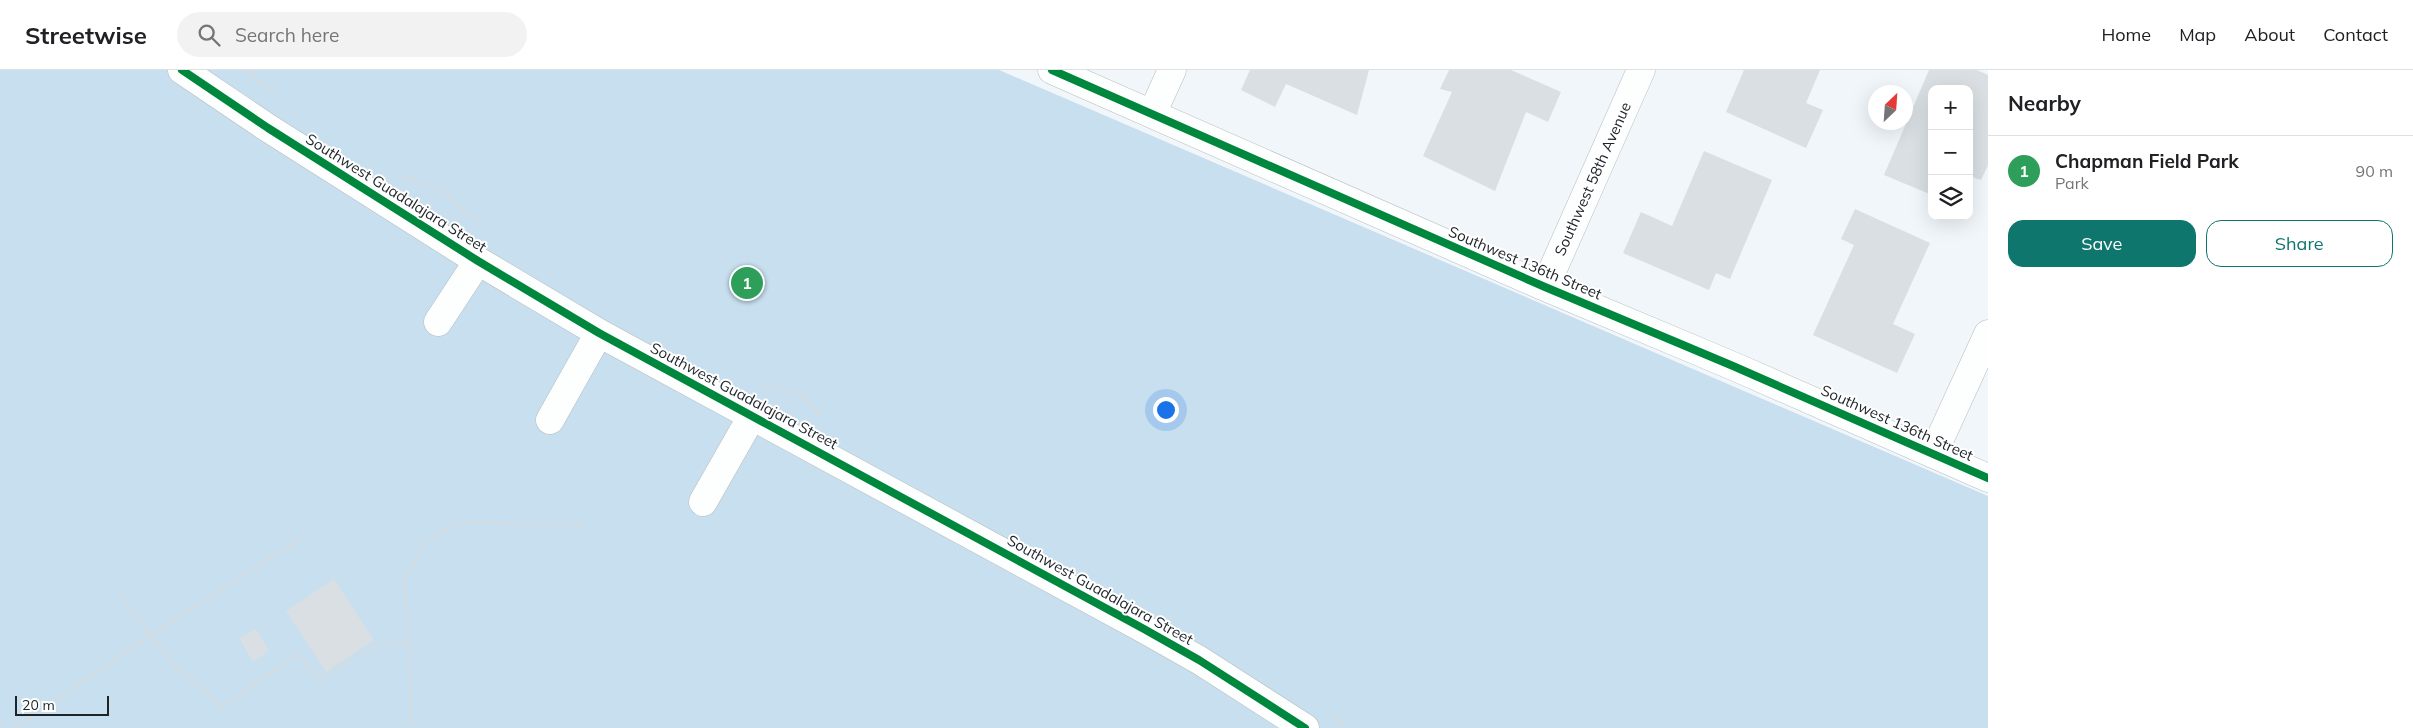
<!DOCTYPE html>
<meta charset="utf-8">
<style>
:root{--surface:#fff;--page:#f2f2f2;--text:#202124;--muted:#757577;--line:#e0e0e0;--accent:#0f766e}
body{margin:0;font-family:Mulish,sans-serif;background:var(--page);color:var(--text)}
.controls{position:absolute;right:15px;top:15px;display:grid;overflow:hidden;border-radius:10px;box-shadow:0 5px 20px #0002}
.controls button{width:45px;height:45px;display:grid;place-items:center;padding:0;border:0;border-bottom:1px solid var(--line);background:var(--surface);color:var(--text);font:25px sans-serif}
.compass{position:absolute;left:1868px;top:15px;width:45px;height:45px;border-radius:50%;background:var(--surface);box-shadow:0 5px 20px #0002;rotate:25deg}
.scale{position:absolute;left:15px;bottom:12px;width:94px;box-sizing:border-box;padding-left:5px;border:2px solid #1d2327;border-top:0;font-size:14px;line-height:18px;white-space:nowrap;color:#1d2327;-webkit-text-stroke:4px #fff;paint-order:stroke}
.you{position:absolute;left:1165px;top:339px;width:18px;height:18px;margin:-12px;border:4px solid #fff;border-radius:50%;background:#1a73e8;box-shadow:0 0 0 8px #1a73e833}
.badge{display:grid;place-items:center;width:32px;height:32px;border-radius:50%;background:var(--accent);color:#fff;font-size:16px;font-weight:700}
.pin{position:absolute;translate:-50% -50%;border:2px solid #fff;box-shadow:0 1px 5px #0006}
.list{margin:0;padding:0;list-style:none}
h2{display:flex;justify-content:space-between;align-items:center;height:65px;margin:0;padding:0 20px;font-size:21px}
h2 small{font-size:16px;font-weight:400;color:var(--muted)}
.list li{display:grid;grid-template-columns:32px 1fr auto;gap:15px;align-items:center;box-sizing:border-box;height:70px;padding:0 20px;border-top:1px solid var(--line)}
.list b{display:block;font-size:19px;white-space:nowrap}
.list p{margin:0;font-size:16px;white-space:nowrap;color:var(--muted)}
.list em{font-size:16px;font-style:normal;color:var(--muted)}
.actions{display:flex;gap:10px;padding:15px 20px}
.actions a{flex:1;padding:11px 0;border:1px solid var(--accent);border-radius:15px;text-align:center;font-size:18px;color:var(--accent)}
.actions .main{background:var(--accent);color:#fff}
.icon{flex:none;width:28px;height:28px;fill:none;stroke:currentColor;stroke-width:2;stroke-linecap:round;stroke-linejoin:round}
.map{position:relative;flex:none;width:1988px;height:658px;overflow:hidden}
header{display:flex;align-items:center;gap:30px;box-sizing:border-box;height:70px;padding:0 25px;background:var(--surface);border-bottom:1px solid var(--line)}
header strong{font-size:24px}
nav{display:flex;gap:28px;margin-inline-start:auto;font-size:18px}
.search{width:350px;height:45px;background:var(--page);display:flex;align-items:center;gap:12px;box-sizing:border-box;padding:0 18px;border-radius:28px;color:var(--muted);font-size:19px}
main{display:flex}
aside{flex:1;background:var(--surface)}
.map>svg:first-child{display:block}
.green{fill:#c7dfee}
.building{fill:#d9dfe2}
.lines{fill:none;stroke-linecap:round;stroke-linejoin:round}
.minor-casing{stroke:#b7bcc0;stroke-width:29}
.path{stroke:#d8dadb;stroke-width:3;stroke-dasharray:4 4;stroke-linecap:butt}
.minor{stroke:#fdfefe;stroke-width:28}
.cycleway-casing{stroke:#fff;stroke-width:11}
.cycleway{stroke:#00873e;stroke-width:8}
.labels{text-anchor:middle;stroke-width:4;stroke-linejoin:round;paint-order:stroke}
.street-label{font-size:15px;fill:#1d2327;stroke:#fff}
</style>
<header>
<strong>Streetwise</strong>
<div class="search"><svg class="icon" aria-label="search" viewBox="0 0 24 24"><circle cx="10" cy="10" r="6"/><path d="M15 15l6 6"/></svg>Search here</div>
<nav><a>Home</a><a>Map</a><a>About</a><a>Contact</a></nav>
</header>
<main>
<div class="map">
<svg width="1988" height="658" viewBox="0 0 1988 658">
<rect width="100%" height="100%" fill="#f1f6fa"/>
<path class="green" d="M0,0H999L1988,426V658H0Z"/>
<path class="building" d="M1250,0H1369L1357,45L1286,14L1275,37L1241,20Z
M1449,0H1511L1561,22L1548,52L1526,42L1495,121L1423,86L1452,22L1440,19Z
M1744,0H1820L1806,33L1823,40L1806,78L1726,42Z
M1929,0H1977L1988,5V95L1981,110L1969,106V19H1932V125L1884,105Z
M1704,81L1772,110L1730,209L1716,203L1709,220L1623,183L1641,142L1672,156Z
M1855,139L1930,173L1893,254L1915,264L1897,303L1813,265L1854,175L1841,169Z
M334,509L374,570L326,602L286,541Z
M256,559L269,581L253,592L239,568Z"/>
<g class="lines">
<defs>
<path id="minor" d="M182,0L268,58L478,191L599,263L1144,559L1199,590L1305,658
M1052,0L1545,217L1733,296L1988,408
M1152,44L1172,0
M1545,217L1641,0
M438,252L478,191
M550,350L599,263
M1933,384L1988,264
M703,432L752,346"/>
</defs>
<use href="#minor" class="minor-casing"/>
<path class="path" d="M246,0L276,24
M405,107L442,121L477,152
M761,315L801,325L806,329L820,348
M121,524L171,592L222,637L297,584L318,609L375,575L409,572L411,657
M409,572L404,509L422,477L455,452L581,455
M1334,648L1347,658
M15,658L151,565L302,467"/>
<use href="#minor" class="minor"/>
<defs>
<path id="cycleway" d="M182,0L268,58L478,191L599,263L1144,559L1199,590L1305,658
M1052,0L1545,217L1733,296L1988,408"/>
</defs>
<use href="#cycleway" class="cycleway-casing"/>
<use href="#cycleway" class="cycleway"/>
</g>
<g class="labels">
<g class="street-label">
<text transform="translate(1593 109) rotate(-66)" y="5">Southwest 58th Avenue</text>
<text transform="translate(396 123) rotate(32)" y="5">Southwest Guadalajara Street</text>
<text transform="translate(1525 193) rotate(23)" y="5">Southwest 136th Street</text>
<text transform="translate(744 326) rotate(28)" y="5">Southwest Guadalajara Street</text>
<text transform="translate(1897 353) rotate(24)" y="5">Southwest 136th Street</text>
<text transform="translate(1100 520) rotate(29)" y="5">Southwest Guadalajara Street</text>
</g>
</g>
</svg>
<div class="controls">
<button>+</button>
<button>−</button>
<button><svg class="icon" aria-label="layers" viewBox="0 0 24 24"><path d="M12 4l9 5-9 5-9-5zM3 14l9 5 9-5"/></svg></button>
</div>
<svg class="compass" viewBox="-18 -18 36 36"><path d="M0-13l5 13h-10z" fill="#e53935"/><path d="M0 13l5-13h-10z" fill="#757577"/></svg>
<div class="scale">20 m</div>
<div class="you"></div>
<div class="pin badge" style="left:747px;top:213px;background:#2e9e5b">1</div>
</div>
<aside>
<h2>Nearby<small></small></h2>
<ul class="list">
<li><span class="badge" style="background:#2e9e5b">1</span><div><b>Chapman Field Park</b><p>Park</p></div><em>90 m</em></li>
</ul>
<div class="actions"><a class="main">Save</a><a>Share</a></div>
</aside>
</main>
